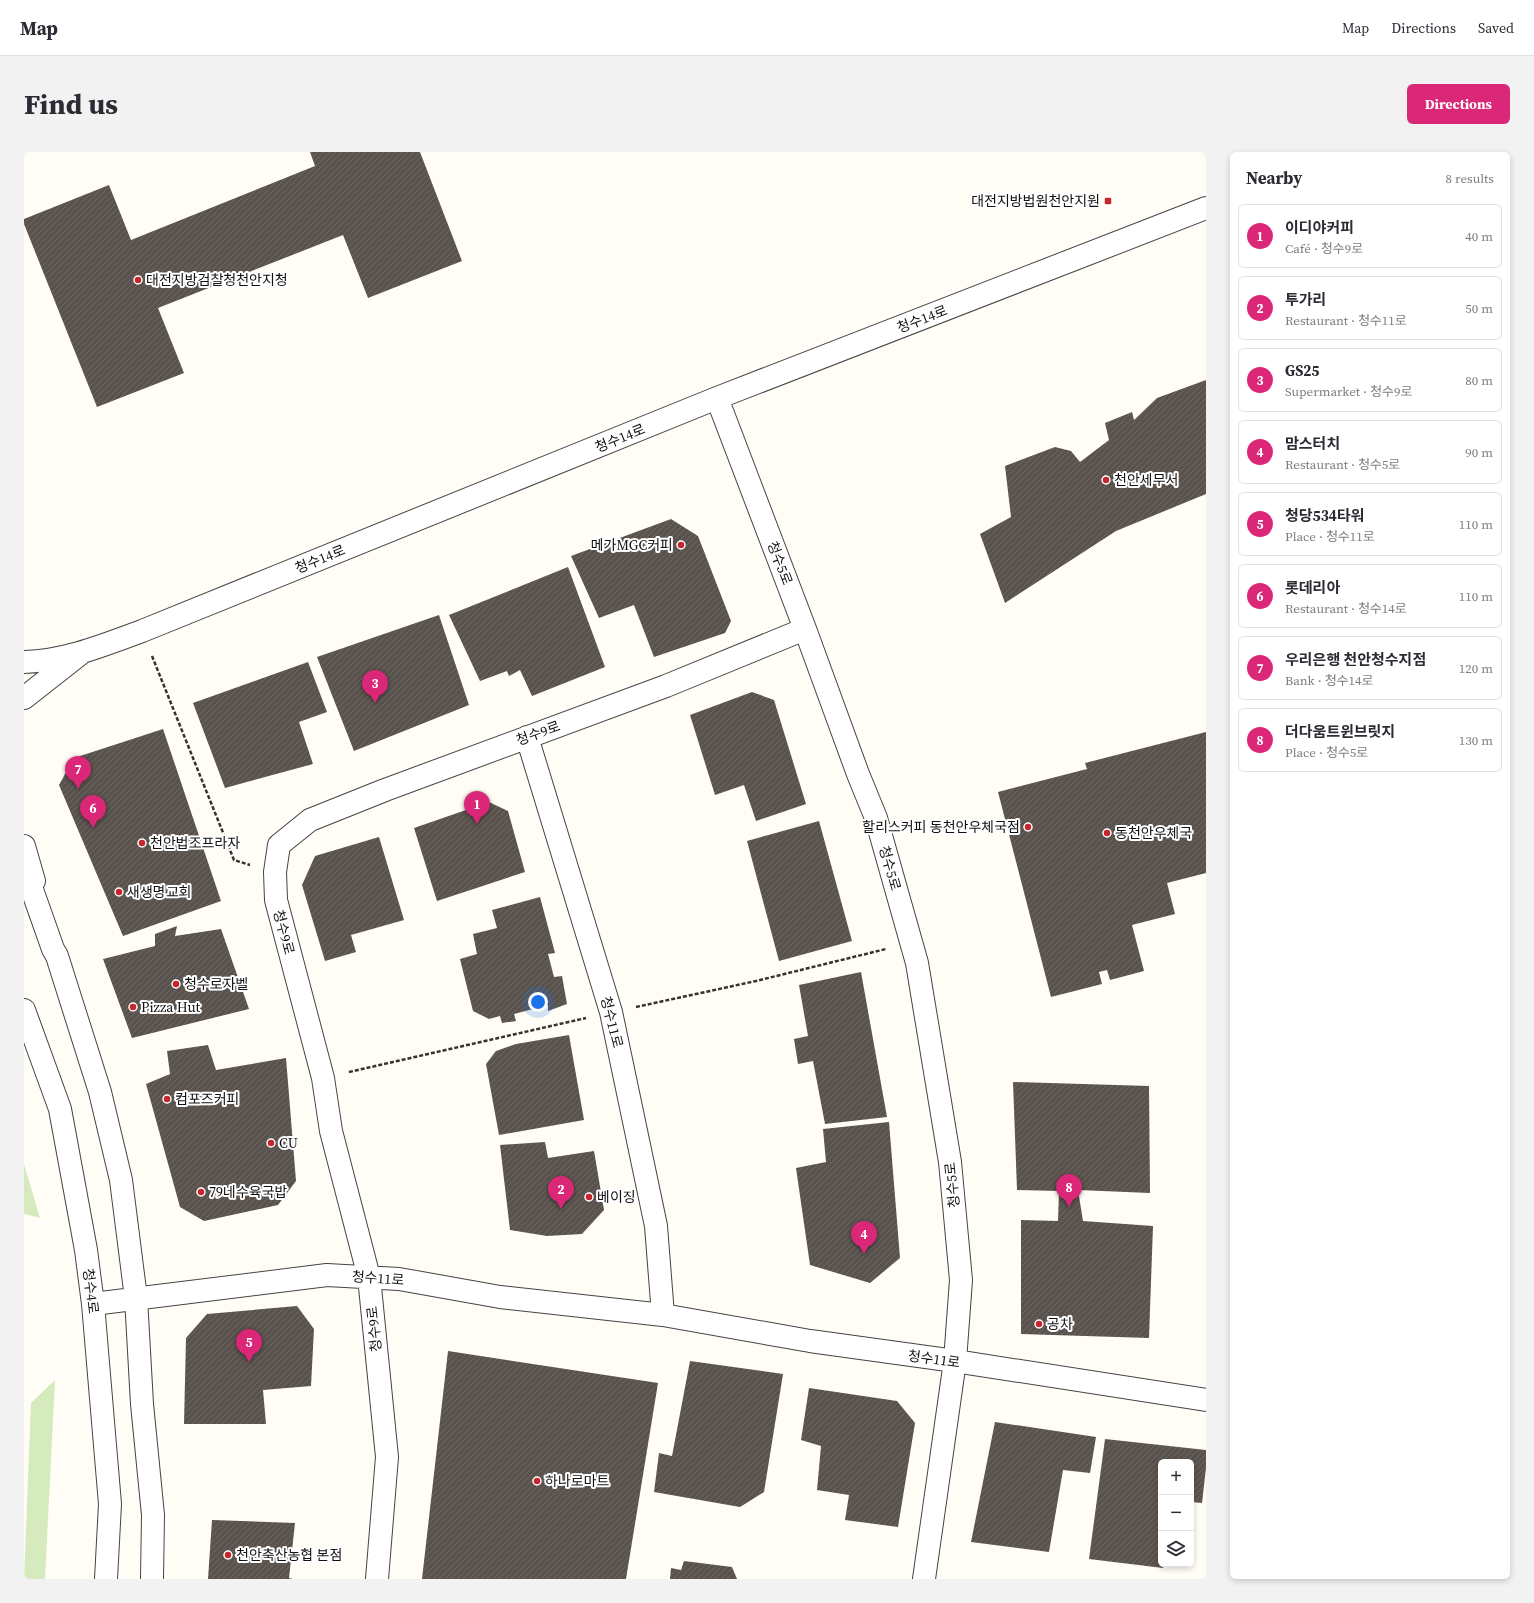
<!DOCTYPE html>
<meta charset="utf-8">
<style>
:root{--surface:#fff;--page:#f2f2f3;--text:#2b2b33;--muted:#7c7c81;--line:#e1e1e2;--accent:#db2777}
body{margin:0;font-family:"Source Serif 4","Noto Sans KR",serif;background:var(--page);color:var(--text)}
.controls{position:absolute;right:12px;bottom:12px;display:grid;overflow:hidden;border-radius:6px;box-shadow:0 2px 6px #0003}
.controls button{width:36px;height:36px;display:grid;place-items:center;padding:0;border:0;border-bottom:1px solid var(--line);background:var(--surface);color:var(--text);font:20px sans-serif}
.you{position:absolute;left:514px;top:850px;width:14px;height:14px;margin:-10px;border:3px solid #fff;border-radius:50%;background:#1a73e8;box-shadow:0 0 0 6px #1a73e833}
.badge{display:grid;place-items:center;width:26px;height:26px;border-radius:50%;background:var(--accent);color:#fff;font-size:13px;font-weight:700}
.pin{position:absolute;translate:-50% -33px;filter:drop-shadow(0 1px 2px #0008)}
.pin::after{content:'';position:absolute;top:21px;width:14px;height:12px;background:inherit;clip-path:polygon(0 0,100% 0,50% 100%)}
.list{margin:0;padding:0;list-style:none}
h2{display:flex;justify-content:space-between;align-items:center;height:52px;margin:0;padding:0 16px;font-size:17px}
h2 small{font-size:13px;font-weight:400;color:var(--muted)}
.list li{display:grid;grid-template-columns:26px 1fr auto;gap:12px;align-items:center;box-sizing:border-box;height:64px;margin:0 8px 8px;padding:0 8px;border:1px solid var(--line);border-radius:6px}
.list b{display:block;font-size:15px;white-space:nowrap}
.list p{margin:0;font-size:13px;white-space:nowrap;color:var(--muted)}
.list em{font-size:13px;font-style:normal;color:var(--muted)}
.icon{flex:none;width:22px;height:22px;fill:none;stroke:currentColor;stroke-width:2;stroke-linecap:round;stroke-linejoin:round}
.map{position:relative;flex:none;width:1182px;height:1427px;overflow:hidden;border-radius:6px}
header{display:flex;align-items:center;gap:24px;box-sizing:border-box;height:56px;padding:0 20px;background:var(--surface);border-bottom:1px solid var(--line)}
header strong{font-size:19px}
nav{display:flex;gap:22px;margin-inline-start:auto;font-size:14px}
.intro{display:flex;align-items:center;justify-content:space-between;box-sizing:border-box;height:96px;padding:0 24px}
h1{margin:0;font-size:28px}
.button{padding:10px 18px;border-radius:6px;background:var(--accent);color:#fff;font-size:14px;font-weight:700}
main{display:flex;gap:24px;padding:0 24px}
aside{flex:1;background:var(--surface);border-radius:6px;box-shadow:0 2px 6px #0003}
.map>svg:first-child{display:block}
.grass{fill:#d5ebbd}
.building{fill:url(#building-hatch)}
.lines{fill:none;stroke-linecap:round;stroke-linejoin:round}
.minor-casing{stroke:#444;stroke-width:24}
.path{stroke:#333;stroke-width:2.5;stroke-dasharray:4 2;stroke-linecap:butt}
.minor{stroke:#fff;stroke-width:22}
.poi-dot{fill:#c4262e;stroke:#fff;stroke-width:1.5}
.labels{text-anchor:middle;stroke-width:4;stroke-linejoin:round;paint-order:stroke}
.poi-label{font-size:14px;fill:#111;stroke:#fff;text-anchor:start}
.street-label{font-size:14px;fill:#111;stroke:#fff}
</style>
<header>
<strong>Map</strong>
<nav><a>Map</a><a>Directions</a><a>Saved</a></nav>
</header>
<div class="intro"><h1>Find us</h1><a class="button">Directions</a></div>
<main>
<div class="map">
<svg width="1182" height="1427" viewBox="0 0 1182 1427">
<defs>
<pattern id="building-hatch" width="6" height="6" patternUnits="userSpaceOnUse"><rect width="6" height="6" fill="#5a524d"/><path d="M-1 1l2-2M0 6l6-6M5 7l2-2" fill="none" stroke="#6d6662"/></pattern>
</defs>
<rect width="100%" height="100%" fill="#fffdf5"/>
<path class="grass" d="M0,1012L16,1066L0,1062Z
M31,1228L21,1427H0L7,1251Z"/>
<path class="building" d="M286,0H396L438,109L344,146L319,83L134,156L160,221L73,255L0,72V67L85,33L107,88L291,14Z
M1182,228V342L1092,379L981,451L956,382L987,365L981,314L1031,295L1047,299L1056,310L1085,288L1081,271L1108,260L1110,268L1133,246Z
M647,367L674,384L707,469L701,481L630,505L610,453L575,466L547,404Z
M544,415L581,515L508,544L496,518L485,524L483,519L456,529L425,463Z
M415,463L445,553L330,599L293,505Z
M284,510L303,560L275,570L289,612L201,636L169,551Z
M728,540L750,548L782,652L732,669L720,633L691,643L666,563Z
M139,577L197,749L99,784L35,633L50,606Z
M1182,580V721L1143,731L1151,762L1108,773L1120,819L1086,828L1083,818L1075,820L1078,832L1027,845L974,640L1063,617L1061,611Z
M465,650L484,659L501,720L413,749L390,676Z
M795,669L828,789L755,809L723,689Z
M355,685L380,768L327,783L332,800L301,809L278,733L291,704Z
M516,745L531,801L524,802L530,825L538,824L543,852L524,859V853L490,862L492,869L478,871L476,864L465,867L449,859L436,807L453,802L449,782L473,776L468,758Z
M153,774L151,784L197,777L225,857L108,886L79,807L131,794V782Z
M837,820L863,965L801,972L789,909L774,912L770,887L784,884L775,833Z
M545,883L560,968L475,983L462,912L472,899L492,892Z
M184,893L192,918L262,906L272,1029L254,1053L180,1069L156,1055L122,932L146,922L143,899Z
M989,930L1125,934L1126,1041L1054,1038L1059,1069L1129,1074L1125,1186L997,1182V1068L1034,1069L1035,1039L993,1038Z
M865,970L876,1106L846,1131L786,1113L772,1016L802,1010L799,977Z
M521,990L524,1006L570,999L580,1058L558,1082L523,1084L486,1078L476,993Z
M273,1154L290,1177L287,1234L239,1238L242,1272H160L162,1186L183,1162Z
M424,1199L634,1231L602,1427H398Z
M666,1209L759,1222L740,1340L716,1355L630,1340L635,1301L648,1304Z
M785,1236L873,1249L891,1271L874,1375L821,1368L825,1343L793,1338L797,1294L777,1288Z
M971,1270L1072,1285L1066,1321L1039,1318L1025,1400L947,1390Z
M1081,1287L1182,1298V1316L1178,1351L1167,1350V1310H1137V1412H1140L1139,1416L1065,1407Z
M188,1368L271,1371L265,1426L269,1427H184Z
M660,1409L708,1415L713,1427H646L647,1416L657,1418Z"/>
<g class="lines">
<defs>
<path id="minor" d="M693,246L781,477L834,622L852,666L893,811L926,1010L937,1128L931,1209L900,1427
M0,510C41,509 80,493 118,479L693,246L1182,56
M0,546L56,502
M503,585L587,860L632,1074L639,1163
M0,694L10,729
M0,715L29,797L33,804L76,940L97,1028L112,1146L118,1252L129,1363L128,1427
M0,858L36,957L62,1098L69,1152L86,1352L82,1427
M69,1152L303,1123L375,1127L476,1145L639,1163L786,1189L931,1209L1182,1248
M353,1427L363,1305L345,1125L307,979L299,926L252,748L251,720L255,693L286,668L361,638L642,534L781,477"/>
</defs>
<use href="#minor" class="minor-casing"/>
<path class="path" d="M128,504L210,708L226,713
M612,855L732,829L862,797
M325,920L562,866"/>
<use href="#minor" class="minor"/>
</g>
<g class="poi-dot">
<rect x="1080" y="45" width="8" height="8" rx="2"/>
<circle cx="114" cy="128" r="4"/>
<circle cx="1082" cy="328" r="4"/>
<circle cx="657" cy="393" r="4"/>
<circle cx="1004" cy="675" r="4"/>
<circle cx="1083" cy="681" r="4"/>
<circle cx="118" cy="691" r="4"/>
<circle cx="95" cy="740" r="4"/>
<circle cx="152" cy="832" r="4"/>
<circle cx="109" cy="855" r="4"/>
<circle cx="143" cy="947" r="4"/>
<circle cx="247" cy="991" r="4"/>
<circle cx="177" cy="1040" r="4"/>
<circle cx="565" cy="1045" r="4"/>
<circle cx="1015" cy="1172" r="4"/>
<circle cx="513" cy="1329" r="4"/>
<circle cx="204" cy="1403" r="4"/>
</g>
<g class="labels">
<g class="poi-label">
<text x="1076" y="54" text-anchor="end">대전지방법원천안지원</text>
<text x="122" y="133">대전지방검찰청천안지청</text>
<text x="1090" y="333">천안세무서</text>
<text x="649" y="398" text-anchor="end">메가MGC커피</text>
<text x="996" y="680" text-anchor="end">할리스커피 동천안우체국점</text>
<text x="1091" y="686">동천안우체국</text>
<text x="126" y="696">천안법조프라자</text>
<text x="103" y="745">새생명교회</text>
<text x="160" y="837">청수로자벨</text>
<text x="117" y="860">Pizza Hut</text>
<text x="151" y="952">컴포즈커피</text>
<text x="255" y="996">CU</text>
<text x="185" y="1045">79네수육국밥</text>
<text x="573" y="1050">베이징</text>
<text x="1023" y="1177">공차</text>
<text x="521" y="1334">하나로마트</text>
<text x="212" y="1408">천안축산농협 본점</text>
</g>
<g class="street-label">
<text transform="translate(898 167) rotate(-21)" y="5">청수14로</text>
<text transform="translate(596 286) rotate(-22)" y="5">청수14로</text>
<text transform="translate(296 407) rotate(-22)" y="5">청수14로</text>
<text transform="translate(756 411) rotate(69)" y="5">청수5로</text>
<text transform="translate(514 581) rotate(-20)" y="5">청수9로</text>
<text transform="translate(866 716) rotate(74)" y="5">청수5로</text>
<text transform="translate(260 780) rotate(75)" y="5">청수9로</text>
<text transform="translate(588 870) rotate(76)" y="5">청수11로</text>
<text transform="translate(928 1033) rotate(-96)" y="5">청수5로</text>
<text transform="translate(354 1126) rotate(4)" y="5">청수11로</text>
<text transform="translate(67 1139) rotate(83)" y="5">청수4로</text>
<text transform="translate(350 1177) rotate(-96)" y="5">청수9로</text>
<text transform="translate(910 1207) rotate(8)" y="5">청수11로</text>
</g>
</g>
</svg>
<div class="controls">
<button>+</button>
<button>−</button>
<button><svg class="icon" aria-label="layers" viewBox="0 0 24 24"><path d="M12 4l9 5-9 5-9-5zM3 14l9 5 9-5"/></svg></button>
</div>
<div class="you"></div>
<div class="pin badge" style="left:453px;top:672px">1</div>
<div class="pin badge" style="left:537px;top:1057px">2</div>
<div class="pin badge" style="left:351px;top:551px">3</div>
<div class="pin badge" style="left:840px;top:1102px">4</div>
<div class="pin badge" style="left:225px;top:1210px">5</div>
<div class="pin badge" style="left:69px;top:676px">6</div>
<div class="pin badge" style="left:54px;top:637px">7</div>
<div class="pin badge" style="left:1045px;top:1055px">8</div>
</div>
<aside>
<h2>Nearby<small>8 results</small></h2>
<ul class="list">
<li><span class="badge">1</span><div><b>이디야커피</b><p>Café · 청수9로</p></div><em>40 m</em></li>
<li><span class="badge">2</span><div><b>투가리</b><p>Restaurant · 청수11로</p></div><em>50 m</em></li>
<li><span class="badge">3</span><div><b>GS25</b><p>Supermarket · 청수9로</p></div><em>80 m</em></li>
<li><span class="badge">4</span><div><b>맘스터치</b><p>Restaurant · 청수5로</p></div><em>90 m</em></li>
<li><span class="badge">5</span><div><b>청당534타워</b><p>Place · 청수11로</p></div><em>110 m</em></li>
<li><span class="badge">6</span><div><b>롯데리아</b><p>Restaurant · 청수14로</p></div><em>110 m</em></li>
<li><span class="badge">7</span><div><b>우리은행 천안청수지점</b><p>Bank · 청수14로</p></div><em>120 m</em></li>
<li><span class="badge">8</span><div><b>더다움트윈브릿지</b><p>Place · 청수5로</p></div><em>130 m</em></li>
</ul>
</aside>
</main>
